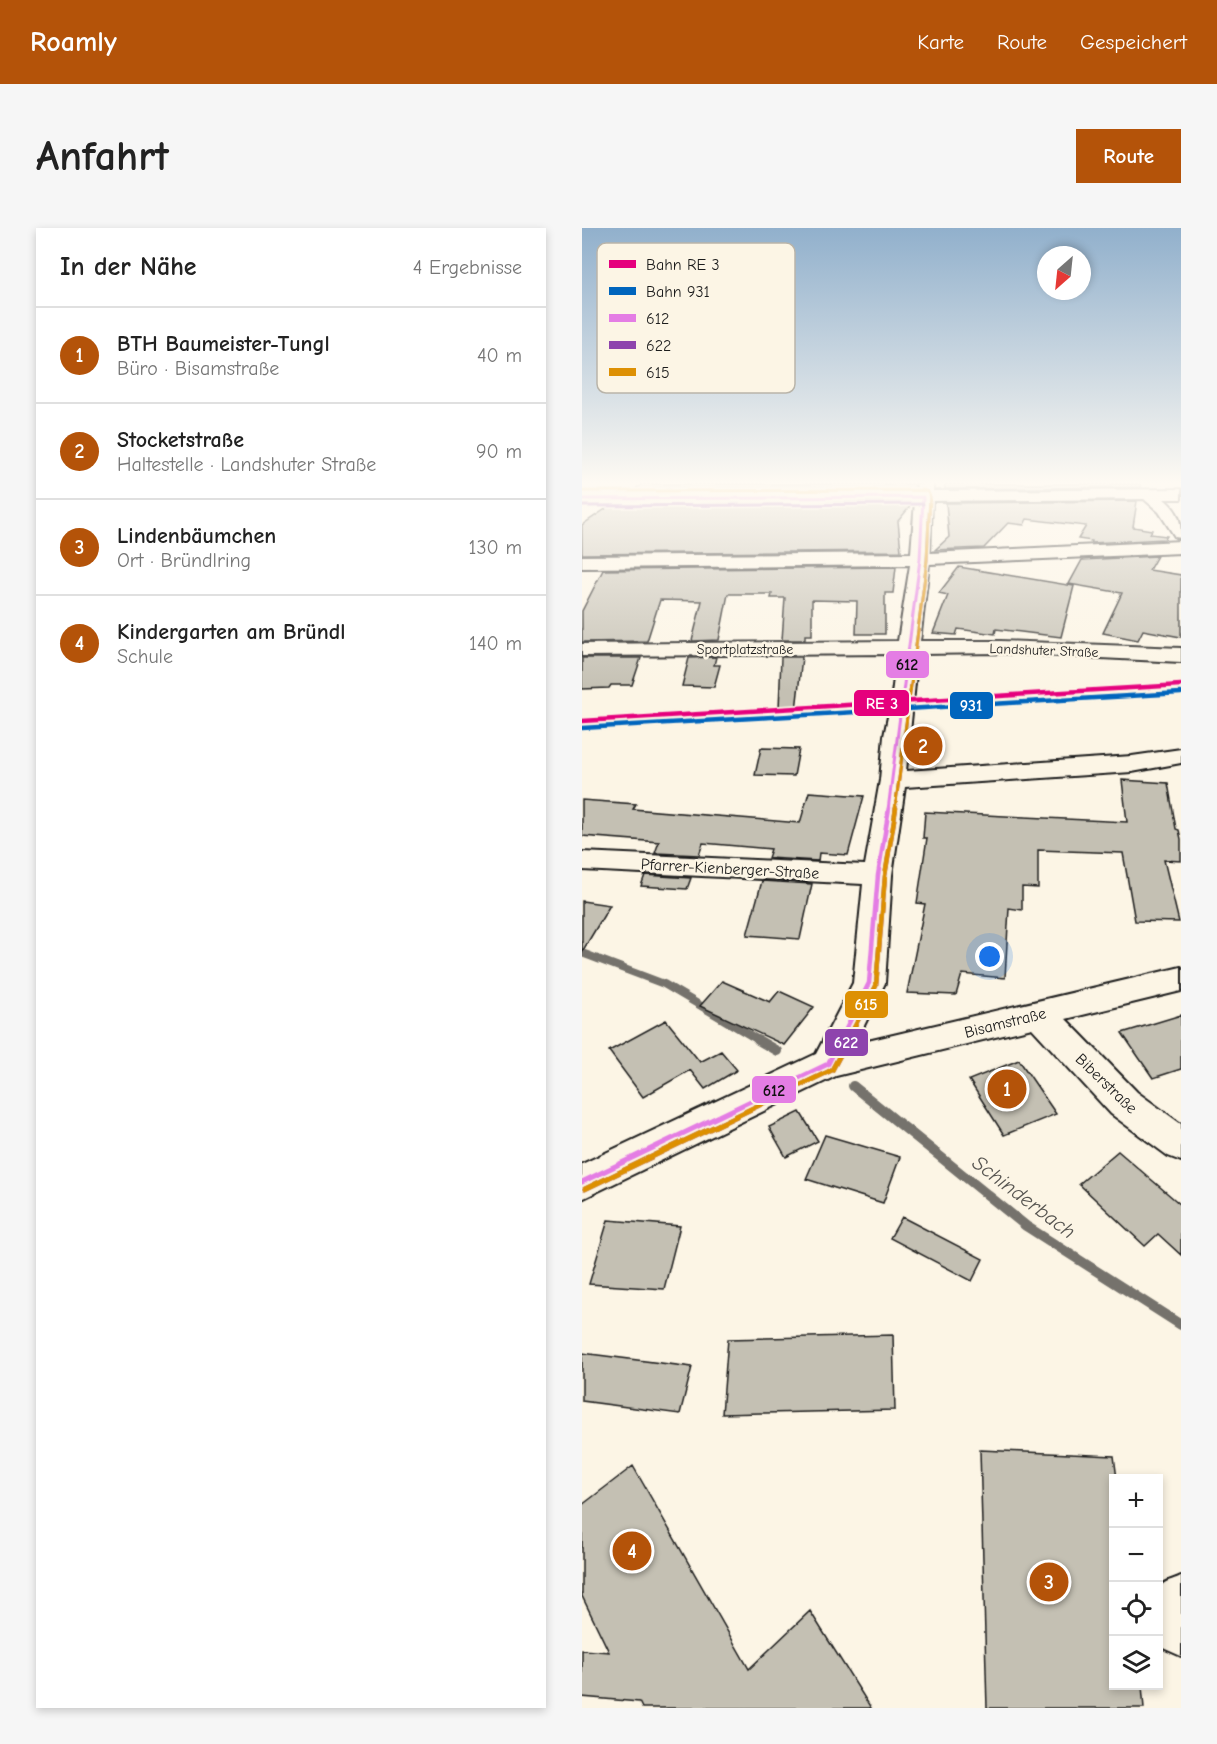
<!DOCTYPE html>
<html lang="de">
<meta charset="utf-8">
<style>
:root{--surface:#fff;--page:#f6f6f6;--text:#222;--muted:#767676;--line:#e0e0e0;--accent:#b45309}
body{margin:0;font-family:"Comic Neue",sans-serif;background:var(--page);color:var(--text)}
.controls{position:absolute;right:18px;bottom:18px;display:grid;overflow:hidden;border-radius:0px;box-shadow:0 3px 9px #0003}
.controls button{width:54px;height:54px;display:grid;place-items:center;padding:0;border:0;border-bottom:2px solid var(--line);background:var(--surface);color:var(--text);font:30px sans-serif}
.compass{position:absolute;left:455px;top:18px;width:54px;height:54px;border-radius:50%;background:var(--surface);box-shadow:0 3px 9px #0003;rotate:207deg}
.you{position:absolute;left:408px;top:729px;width:21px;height:21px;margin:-15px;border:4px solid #fff;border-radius:50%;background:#1a73e8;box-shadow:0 0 0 9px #1a73e833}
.badge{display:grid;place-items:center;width:39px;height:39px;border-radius:50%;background:var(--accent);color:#fff;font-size:20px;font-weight:700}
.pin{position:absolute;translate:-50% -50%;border:3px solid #fff;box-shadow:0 2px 6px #0006}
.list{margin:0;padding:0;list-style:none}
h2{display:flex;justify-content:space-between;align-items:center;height:78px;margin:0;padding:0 24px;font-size:26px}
h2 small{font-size:20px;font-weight:400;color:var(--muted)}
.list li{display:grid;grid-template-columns:39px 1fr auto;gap:18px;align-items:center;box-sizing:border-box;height:96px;padding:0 24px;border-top:2px solid var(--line)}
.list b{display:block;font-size:22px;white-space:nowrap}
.list p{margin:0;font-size:20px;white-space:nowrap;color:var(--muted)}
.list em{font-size:20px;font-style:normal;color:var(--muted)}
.icon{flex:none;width:33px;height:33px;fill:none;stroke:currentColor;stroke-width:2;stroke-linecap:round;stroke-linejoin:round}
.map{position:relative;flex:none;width:599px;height:1480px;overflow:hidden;border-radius:0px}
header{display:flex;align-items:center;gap:36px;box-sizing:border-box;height:84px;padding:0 30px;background:var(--accent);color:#fff}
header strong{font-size:28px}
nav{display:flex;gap:33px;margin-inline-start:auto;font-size:21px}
.intro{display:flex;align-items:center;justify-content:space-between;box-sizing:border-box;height:144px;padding:0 36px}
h1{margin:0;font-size:42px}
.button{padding:15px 27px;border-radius:0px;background:var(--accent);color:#fff;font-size:21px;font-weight:700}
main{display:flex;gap:36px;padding:0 36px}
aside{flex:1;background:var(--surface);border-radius:0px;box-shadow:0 3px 9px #0003}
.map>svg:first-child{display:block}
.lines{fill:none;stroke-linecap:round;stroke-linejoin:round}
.stream-far1{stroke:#75726c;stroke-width:8}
.stream{stroke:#75726c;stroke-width:10}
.building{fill:#c4c0b3;stroke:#1c1c1c;stroke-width:1.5}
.street-casing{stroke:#1c1c1c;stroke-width:4}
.street{fill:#fcf5e5;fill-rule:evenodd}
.bus-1-far2-casing{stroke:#fcf5e5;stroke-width:6}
.bus-1-far1-casing{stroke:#fcf5e5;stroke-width:9}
.bus-1-casing{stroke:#fcf5e5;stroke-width:10}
.bus-2-far2-casing{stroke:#fcf5e5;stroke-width:6}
.bus-2-far1-casing{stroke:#fcf5e5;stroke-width:9}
.bus-2-casing{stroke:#fcf5e5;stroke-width:10}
.bus-3-far2-casing{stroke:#fcf5e5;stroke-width:6}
.bus-3-far1-casing{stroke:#fcf5e5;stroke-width:9}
.bus-3-casing{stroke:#fcf5e5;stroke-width:10}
.bus-1-far2{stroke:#e47de4;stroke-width:3}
.bus-1-far1{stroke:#e47de4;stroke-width:4.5}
.bus-1{stroke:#e47de4;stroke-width:5}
.bus-2-far2{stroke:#8e44ad;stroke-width:3}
.bus-2-far1{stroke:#8e44ad;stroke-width:4.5}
.bus-2{stroke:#8e44ad;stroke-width:5}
.bus-3-far2{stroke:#dd9004;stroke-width:3}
.bus-3-far1{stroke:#dd9004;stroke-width:4.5}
.bus-3{stroke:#dd9004;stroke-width:5}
.rail-1-casing{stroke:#fcf5e5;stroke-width:8}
.rail-2-casing{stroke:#fcf5e5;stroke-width:8}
.rail-1{stroke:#e5007d;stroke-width:4.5}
.rail-2{stroke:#0065bd;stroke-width:4.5}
.labels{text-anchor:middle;stroke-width:5;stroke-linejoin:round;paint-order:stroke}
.far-street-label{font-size:14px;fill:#1c1c1c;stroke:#fcf5e5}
.street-label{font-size:16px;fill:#1c1c1c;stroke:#fcf5e5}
.near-water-label{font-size:21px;font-style:italic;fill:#575551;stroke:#fcf5e5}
.key{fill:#fcf5e5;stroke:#b9b4a9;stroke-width:1.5}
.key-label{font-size:16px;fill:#1c1c1c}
.line-badge{stroke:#fcf5e5;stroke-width:2}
.badge-label{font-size:16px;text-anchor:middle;font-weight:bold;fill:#fff}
.pale-badge-label{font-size:16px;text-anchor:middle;font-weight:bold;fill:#111}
</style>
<header>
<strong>Roamly</strong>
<nav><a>Karte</a><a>Route</a><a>Gespeichert</a></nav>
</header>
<div class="intro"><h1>Anfahrt</h1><a class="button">Route</a></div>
<main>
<aside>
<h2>In der Nähe<small>4 Ergebnisse</small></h2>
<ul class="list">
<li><span class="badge">1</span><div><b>BTH Baumeister-Tungl</b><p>Büro · Bisamstraße</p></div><em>40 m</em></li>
<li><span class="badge">2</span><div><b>Stocketstraße</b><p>Haltestelle · Landshuter Straße</p></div><em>90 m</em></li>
<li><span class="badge">3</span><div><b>Lindenbäumchen</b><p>Ort · Bründlring</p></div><em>130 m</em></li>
<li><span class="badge">4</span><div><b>Kindergarten am Bründl</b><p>Schule</p></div><em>140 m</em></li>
</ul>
</aside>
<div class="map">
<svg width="599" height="1480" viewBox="0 0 599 1480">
<rect width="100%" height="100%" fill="#fcf5e5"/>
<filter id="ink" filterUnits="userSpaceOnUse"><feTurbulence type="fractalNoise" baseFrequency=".0167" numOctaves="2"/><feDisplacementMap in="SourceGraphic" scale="12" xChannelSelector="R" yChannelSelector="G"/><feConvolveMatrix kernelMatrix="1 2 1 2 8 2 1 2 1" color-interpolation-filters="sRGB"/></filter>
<g filter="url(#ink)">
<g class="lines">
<path class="stream-far1" d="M0,725L82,756L178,813"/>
<path class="stream" d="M176,812L195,823
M271,858L444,998L599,1097"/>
</g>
<path class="building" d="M60,256H333L332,261L50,263Z
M363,256H558V259L363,261Z
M555,273L551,299L570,302L568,306L585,308L583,311L509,315L510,313L496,311L504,298L445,291L442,297L426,295L402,320L353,322L367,309L364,275Z
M331,275L316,293L319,323L0,326V297L28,278Z
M575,328L567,342L599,347V409L561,402L556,412L521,405L540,365L487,356L500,332Z
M314,339L311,365H303V406H274L275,373L230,372V407H223V412H200L203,370H189L190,366H146L137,412L110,413L120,373L78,372L65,413L0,414V383L21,342Z
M377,339L492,358L479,409L414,401L413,406L376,401L374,407L351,405L366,367L357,365Z
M134,429L132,437H138L132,459L100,458L107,430Z
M199,429H220L214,482L197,481Z
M0,430H59L50,457H29L27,460L0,461Z
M179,520L217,521L212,548L173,547Z
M540,552L586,555L594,601L597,602L599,611V633L582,632L597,694L553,693L541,625L456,622V660L440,659V682L427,680L423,750L380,746L374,767L325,765L343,676L335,675L345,610H341L343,584L545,594Z
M227,564L282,568L266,627L237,625L236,633L186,630L189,621L121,615L117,627L73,625L77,614L0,608V572L54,576L51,581L218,595Z
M63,647L109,650L105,661L59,658Z
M180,653L230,656L218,711L165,707Z
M0,673L28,677L0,724Z
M140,753L188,774L197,763L232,779L202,817L118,778Z
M599,787V841L571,850L540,805Z
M84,792L118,834L139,823L155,842L123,861L108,842L61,869L27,823Z
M437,832L474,886L422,907L387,852Z
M218,884L236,913L204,929L187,899Z
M243,907L318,929L301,975L224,951Z
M536,923L599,977V1027L576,1006L563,1018L497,956Z
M320,989L401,1031L390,1053L308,1010Z
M26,992L98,998L82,1061L7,1056Z
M311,1107L313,1182L140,1186L146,1111Z
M0,1125L110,1139L98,1186L0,1173Z
M398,1222L532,1228L535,1251H531V1458H560L562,1480H405Z
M51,1238L167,1441L228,1383L289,1480H60L57,1474L0,1469V1422L27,1424L0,1368V1277Z"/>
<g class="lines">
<defs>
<path id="street" d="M335,256H351V263L599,261V271H582C597,283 599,293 599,310L593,309L577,284L562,271L350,273L348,325L599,313V325L347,336L338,413H419L599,420V434L419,425L336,426L324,543L550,528L599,521V535L550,544L323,559L310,647L303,755L273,816L599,739V763L484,791L555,864L599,896V933L586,928L529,886L450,800L254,848L0,971V936L234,826L271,755L281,656L0,642V624L283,637L298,552L302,508L309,474L315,426L0,428V416L316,413L328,337L0,340V328L329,325L333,273L0,276V266L334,263Z
M599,1348V1428L581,1420C576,1410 572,1363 581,1356C586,1352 594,1351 599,1348Z"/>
</defs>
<use href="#street" class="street-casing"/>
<use href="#street" class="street"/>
<defs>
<path id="bus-1-far2" d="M0,271L341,269
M306,582L338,331L341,269"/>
<path id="bus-1-far1" d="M258,813L287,755L296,647L307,580"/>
<path id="bus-1" d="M0,954L246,836L258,812"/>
<path id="bus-2-far2" d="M0,278L341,276
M313,582L345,332L348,269"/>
<path id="bus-2-far1" d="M265,813L294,758L303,648L314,580"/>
<path id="bus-2" d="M3,961L250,842L266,812"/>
<path id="bus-3-far2" d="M0,263L341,262L346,264L348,269L345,332L313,582"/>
<path id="bus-3-far1" d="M265,813L294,758L303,648L314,580"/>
<path id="bus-3" d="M3,961L250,842L266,812"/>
</defs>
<use href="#bus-1-far2" class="bus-1-far2-casing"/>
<use href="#bus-1-far1" class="bus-1-far1-casing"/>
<use href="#bus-1" class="bus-1-casing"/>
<use href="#bus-2-far2" class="bus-2-far2-casing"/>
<use href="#bus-2-far1" class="bus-2-far1-casing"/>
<use href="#bus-2" class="bus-2-casing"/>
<use href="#bus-3-far2" class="bus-3-far2-casing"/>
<use href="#bus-3-far1" class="bus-3-far1-casing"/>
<use href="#bus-3" class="bus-3-casing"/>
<use href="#bus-1-far2" class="bus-1-far2"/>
<use href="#bus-1-far1" class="bus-1-far1"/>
<use href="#bus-1" class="bus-1"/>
<use href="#bus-2-far2" class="bus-2-far2"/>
<use href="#bus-2-far1" class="bus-2-far1"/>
<use href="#bus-2" class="bus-2"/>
<use href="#bus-3-far2" class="bus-3-far2"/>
<use href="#bus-3-far1" class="bus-3-far1"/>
<use href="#bus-3" class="bus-3"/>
<defs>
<path id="rail-1" d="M0,493L599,457"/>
<path id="rail-2" d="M0,500L599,465"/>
</defs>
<use href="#rail-1" class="rail-1-casing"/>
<use href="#rail-2" class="rail-2-casing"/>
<use href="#rail-1" class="rail-1"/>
<use href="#rail-2" class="rail-2"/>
</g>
</g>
<linearGradient id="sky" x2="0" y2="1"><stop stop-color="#91b0cc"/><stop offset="0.55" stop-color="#fefaf3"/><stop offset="1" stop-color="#fefaf3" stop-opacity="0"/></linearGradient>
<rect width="599" height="463" fill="url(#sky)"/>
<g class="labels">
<g class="far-street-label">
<text x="163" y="426">Sportplatzstraße</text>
<text transform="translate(462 422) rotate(2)" y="5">Landshuter Straße</text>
</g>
<g class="street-label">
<text transform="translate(148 640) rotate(3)" y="6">Pfarrer-Kienberger-Straße</text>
<text transform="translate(423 794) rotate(-14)" y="6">Bisamstraße</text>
<text transform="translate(525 855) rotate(44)" y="6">Biberstraße</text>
</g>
<g class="near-water-label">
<text transform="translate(442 969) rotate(37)" y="7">Schinderbach</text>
</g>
</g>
<rect x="15" y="15" width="198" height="150" rx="9" class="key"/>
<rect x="27" y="32" width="27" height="8" fill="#e5007d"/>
<rect x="27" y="59" width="27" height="8" fill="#0065bd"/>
<rect x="27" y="86" width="27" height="8" fill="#e47de4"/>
<rect x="27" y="113" width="27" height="8" fill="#8e44ad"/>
<rect x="27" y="140" width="27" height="8" fill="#dd9004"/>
<g class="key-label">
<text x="64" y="42">Bahn RE 3</text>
<text x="64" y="69">Bahn 931</text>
<text x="64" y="96">612</text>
<text x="64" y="123">622</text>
<text x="64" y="150">615</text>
</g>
<g class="line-badge">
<rect x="303" y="422" width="45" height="29" rx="6" fill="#e47de4"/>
<rect x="271" y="461" width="57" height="28" rx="6" fill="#e5007d"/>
<rect x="367" y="463" width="45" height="29" rx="6" fill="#0065bd"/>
<rect x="262" y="762" width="45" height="29" rx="6" fill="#dd9004"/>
<rect x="242" y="800" width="45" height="29" rx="6" fill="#8e44ad"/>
<rect x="169" y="847" width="46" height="29" rx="6" fill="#e47de4"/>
</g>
<g class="badge-label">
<text x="300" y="481">RE 3</text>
<text x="389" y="483">931</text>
<text x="284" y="782">615</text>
<text x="264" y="820">622</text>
</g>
<g class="pale-badge-label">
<text x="325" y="442">612</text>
<text x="192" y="868">612</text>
</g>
</svg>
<div class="controls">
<button>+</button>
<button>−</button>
<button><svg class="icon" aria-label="locate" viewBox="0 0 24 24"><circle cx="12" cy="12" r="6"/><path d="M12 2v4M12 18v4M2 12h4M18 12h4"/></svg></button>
<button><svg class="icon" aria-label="layers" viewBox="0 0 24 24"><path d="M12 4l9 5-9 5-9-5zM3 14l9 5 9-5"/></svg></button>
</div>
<svg class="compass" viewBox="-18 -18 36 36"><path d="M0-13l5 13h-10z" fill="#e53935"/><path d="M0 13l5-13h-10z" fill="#767676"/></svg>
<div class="you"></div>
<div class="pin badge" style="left:425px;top:861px">1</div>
<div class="pin badge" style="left:341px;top:518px">2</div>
<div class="pin badge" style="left:467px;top:1354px">3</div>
<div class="pin badge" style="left:50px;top:1323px">4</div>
</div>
</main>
